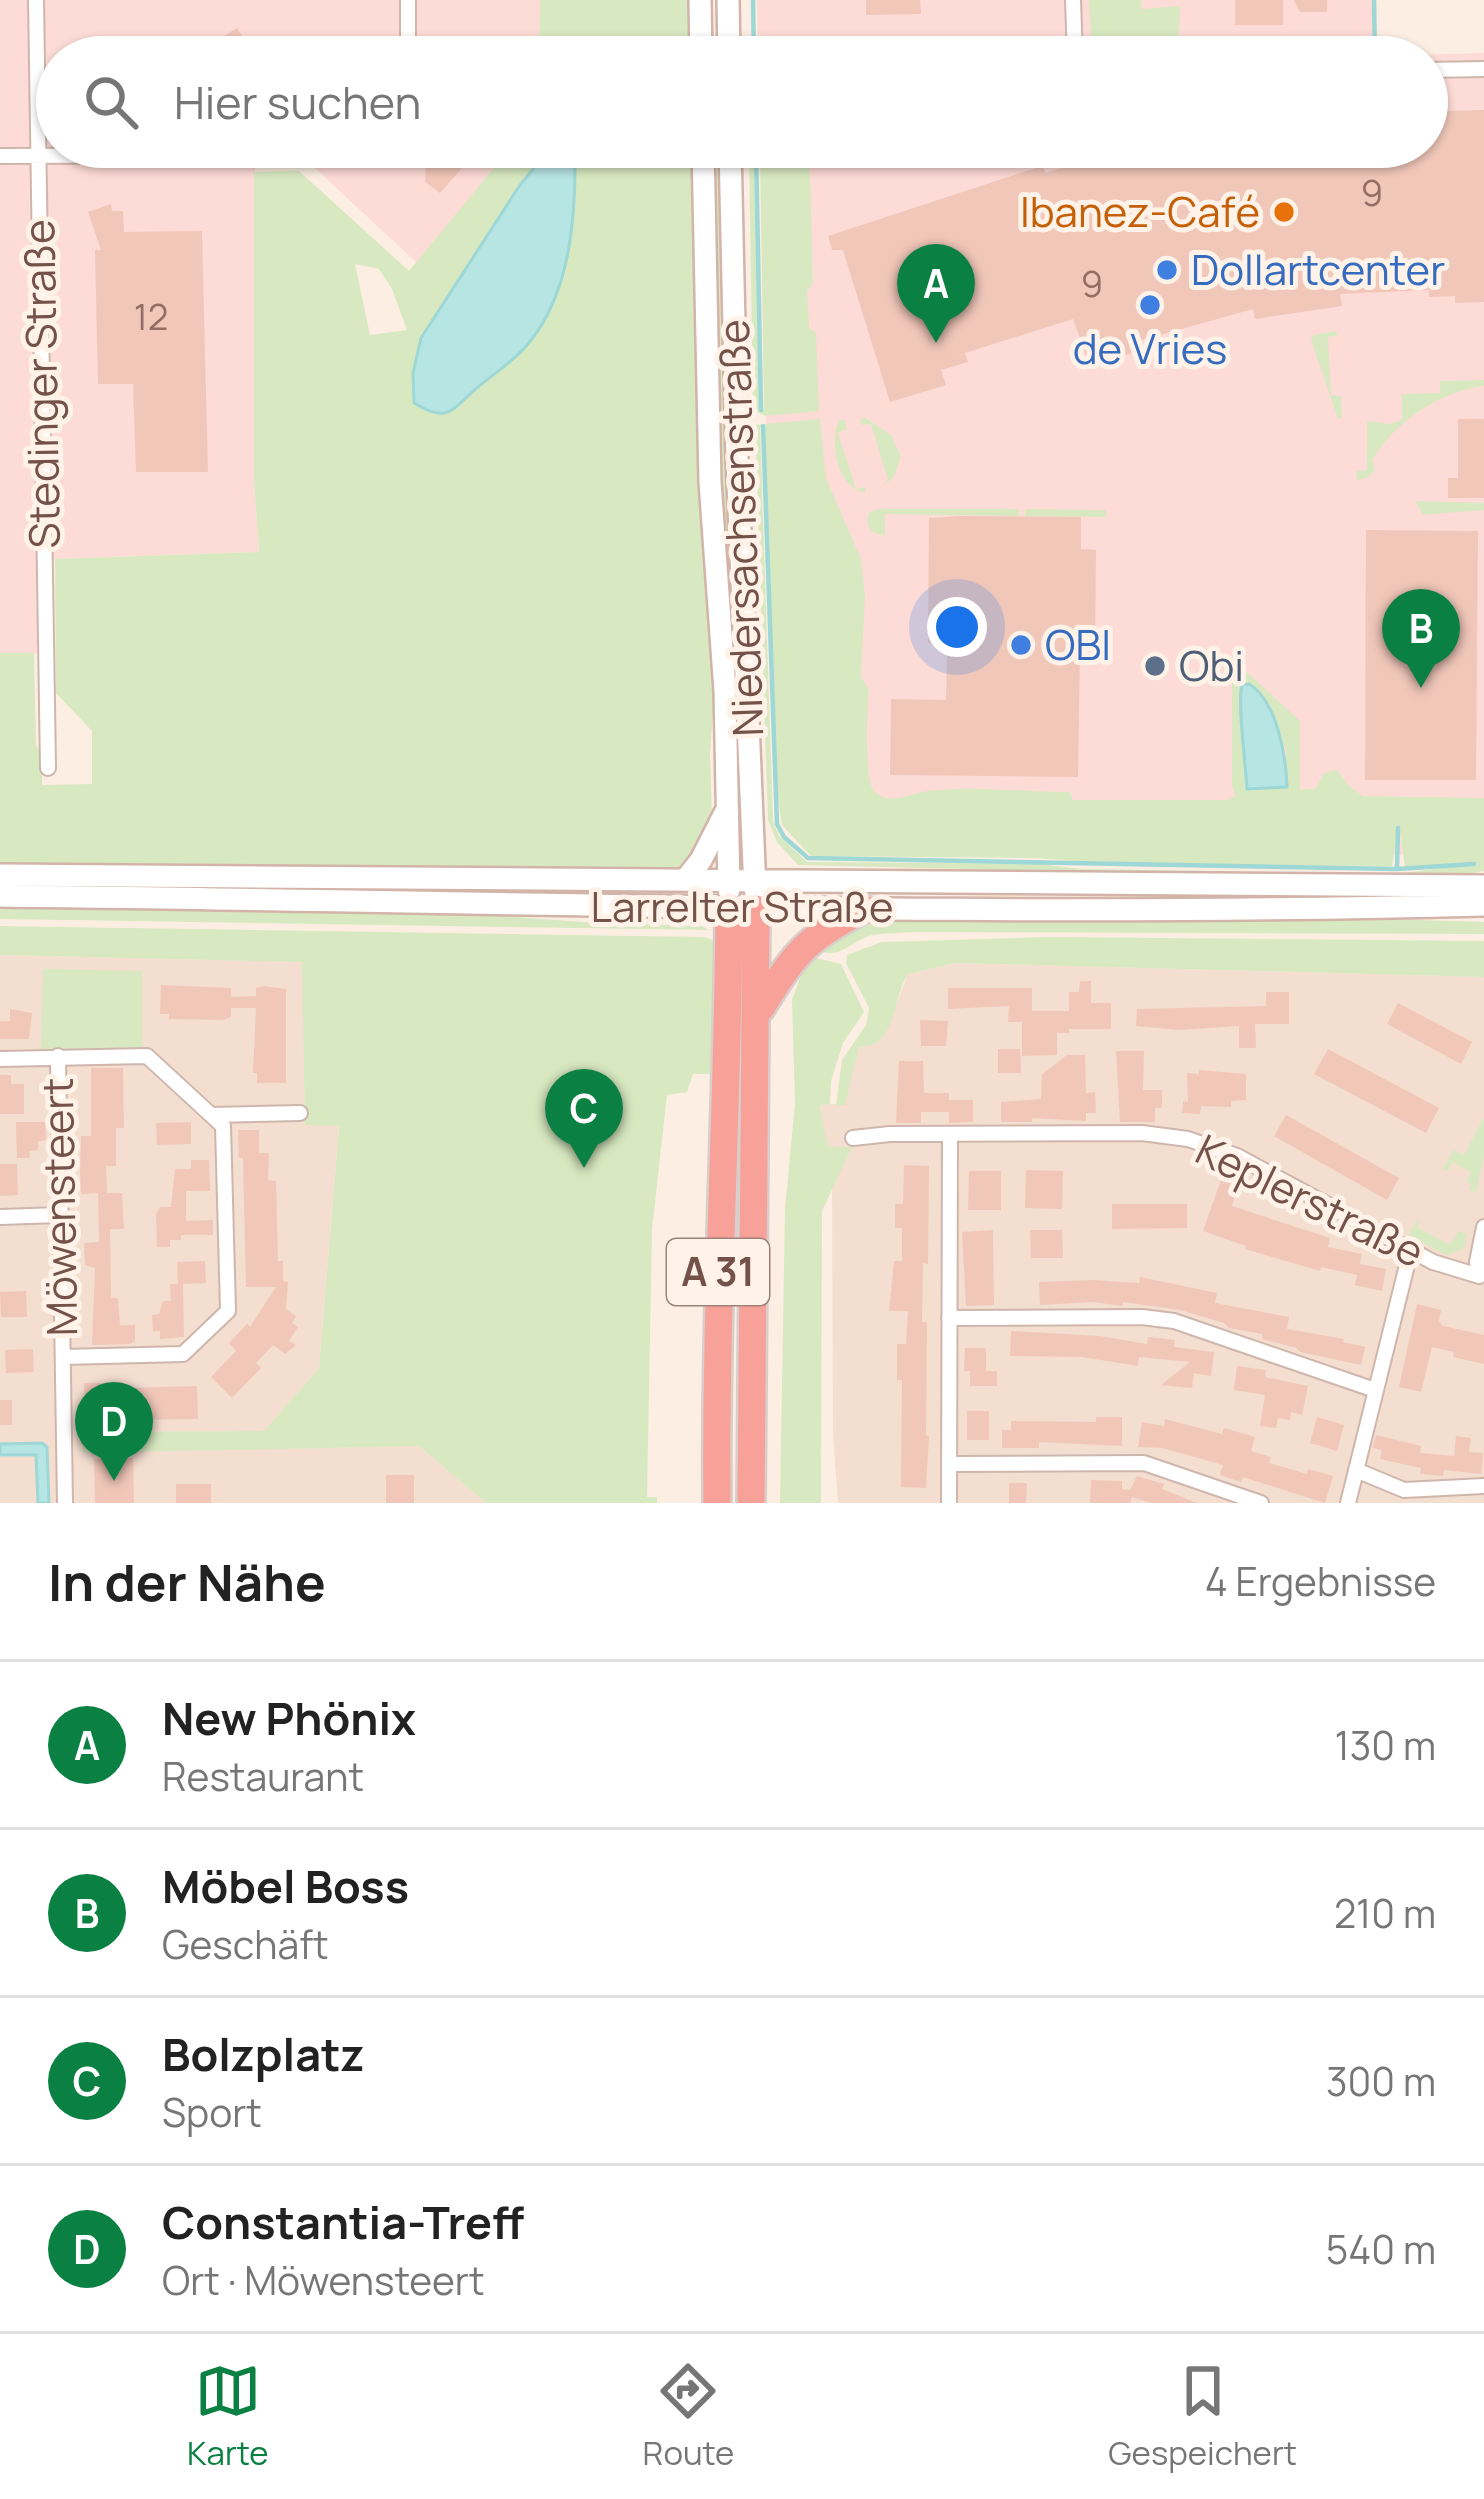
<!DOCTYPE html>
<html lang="de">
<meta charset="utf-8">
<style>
:root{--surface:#fff;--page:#f6f6f6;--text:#222;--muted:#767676;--line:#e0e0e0;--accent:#0b8043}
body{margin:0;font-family:Manrope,sans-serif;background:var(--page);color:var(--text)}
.you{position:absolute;left:957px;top:627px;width:42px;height:42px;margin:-30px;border:9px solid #fff;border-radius:50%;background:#1a73e8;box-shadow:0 0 0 18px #1a73e833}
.badge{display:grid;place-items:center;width:78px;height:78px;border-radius:50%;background:var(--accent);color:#fff;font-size:39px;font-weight:700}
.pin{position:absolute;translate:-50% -99px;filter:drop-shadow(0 3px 6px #0008)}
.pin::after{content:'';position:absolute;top:63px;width:42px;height:36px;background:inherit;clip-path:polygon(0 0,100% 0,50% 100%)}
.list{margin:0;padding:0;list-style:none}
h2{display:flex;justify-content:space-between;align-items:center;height:156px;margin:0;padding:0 48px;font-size:51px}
h2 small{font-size:39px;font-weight:400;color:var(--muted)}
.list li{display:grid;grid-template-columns:78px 1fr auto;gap:36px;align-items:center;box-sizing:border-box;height:168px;padding:0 48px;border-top:3px solid var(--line)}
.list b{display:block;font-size:45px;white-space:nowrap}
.list p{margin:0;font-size:39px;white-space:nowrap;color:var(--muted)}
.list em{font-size:39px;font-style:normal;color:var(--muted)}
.icon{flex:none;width:66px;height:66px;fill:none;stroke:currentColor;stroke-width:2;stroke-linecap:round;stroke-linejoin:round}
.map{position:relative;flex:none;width:1484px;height:1503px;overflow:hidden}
.search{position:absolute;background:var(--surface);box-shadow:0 3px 9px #0004;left:36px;right:36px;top:36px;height:132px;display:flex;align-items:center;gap:30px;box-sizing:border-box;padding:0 42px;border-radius:66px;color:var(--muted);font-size:45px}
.sheet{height:828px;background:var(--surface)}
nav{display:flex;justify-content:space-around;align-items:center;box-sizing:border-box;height:168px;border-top:3px solid var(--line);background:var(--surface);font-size:33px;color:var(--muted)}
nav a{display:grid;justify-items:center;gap:6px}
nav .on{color:var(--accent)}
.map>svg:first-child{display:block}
.residential{fill:#f4ded0}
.commercial{fill:#fddbd6}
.green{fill:#d8e9c1;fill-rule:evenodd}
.water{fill:#b7e5e4;stroke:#9dd7d6;stroke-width:3}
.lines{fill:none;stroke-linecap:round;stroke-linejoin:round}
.stream{stroke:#9dd7d6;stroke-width:4.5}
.building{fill:#f1c7ba}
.street-casing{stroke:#cfb6ac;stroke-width:18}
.secondary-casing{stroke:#d2b4a9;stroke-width:26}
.highway-casing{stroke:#d8cecc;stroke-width:32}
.street{stroke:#fff;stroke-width:14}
.secondary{stroke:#fff;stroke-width:21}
.highway{stroke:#f7a198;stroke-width:27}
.food-dot{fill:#e8710a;stroke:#fff2e8;stroke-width:4.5}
.shop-dot{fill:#3f7fe0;stroke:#fff2e8;stroke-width:4.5}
.service-dot{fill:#5c6f8a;stroke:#fff2e8;stroke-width:4.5}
.labels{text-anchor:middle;stroke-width:10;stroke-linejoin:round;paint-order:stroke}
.number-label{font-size:36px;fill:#936e65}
.shield{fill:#fff2e8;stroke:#9e8179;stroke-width:3}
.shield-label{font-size:39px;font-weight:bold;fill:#745149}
.food-label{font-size:42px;fill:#c56008;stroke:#fff2e8;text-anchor:end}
.shop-label{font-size:42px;fill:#366cbe;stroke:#fff2e8;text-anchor:start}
.street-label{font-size:42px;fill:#745149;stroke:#fff2e8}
.service-label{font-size:42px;fill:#4e5e75;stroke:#fff2e8;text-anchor:start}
</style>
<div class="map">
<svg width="1484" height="1503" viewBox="0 0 1484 1503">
<rect width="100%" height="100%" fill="#fceee2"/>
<path class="residential" d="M0,955L303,962L305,1124L339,1125L319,1368L264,1431L83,1432V1452L419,1446L486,1503H0Z
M956,963L1484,977V1503H838L833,1434L832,1179L820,1104H845L859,1046L896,1006L908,974Z"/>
<path class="commercial" d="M0,0H540L539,57H57V147H511L417,263L314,167L255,165L254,482L259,552L45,559L46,653H0Z
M757,0H1374L1375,56L1484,53V855L808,852L782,825L776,783L768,538L760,147H1427V57H758Z"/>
<path class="green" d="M540,0H692L693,57H539Z
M1089,0H1141L1142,9L1180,6L1178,43L1191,50V57H1092Z
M511,147H551L520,185L421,338L449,412L527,345L571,237L575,147H695L701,482L715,681L710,754L712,819L706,840L684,866L666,873L0,866V653H34L36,745L42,757V785L92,784V731L56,693L55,559L259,552L254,482V172L299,171L409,271ZM355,264L379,269L392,289L407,330L370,335Z
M713,147H721L727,511L738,720L720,509Z
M749,147H755L759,401V409L764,410L760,147H809L813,283L807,291L809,328L816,333L819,411L765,416L753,410Z
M1336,331L1339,335L1328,337L1331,395L1341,396L1342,417L1338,419L1311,340L1314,335Z
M1484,380V386C1440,391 1394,423 1372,460L1375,470L1367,478L1357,480L1356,471L1367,470V421L1391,424L1402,420V394L1440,393V381Z
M864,417L891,435L901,456L894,477L881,487L888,480L871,424L862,425L860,421Z
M820,419L826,478L861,559L865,596L861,677L869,689C867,706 864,780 874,791C890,807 911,793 928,791C974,786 1024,792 1070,792L1073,800H1227L1235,796L1232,785V675L1248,673L1300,721V789H1315L1324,773L1337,770L1350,787L1363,796L1484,798V871L1452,877L1082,876L1051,871L798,865L777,842L768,820L755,425ZM764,425L776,783L782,825L811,856L1038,858L1107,864L1392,866L1399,824L1405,867L1477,863L1398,874L1082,869L1039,864L807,862L779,836L773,821L760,427ZM1260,690L1286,750V787L1247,788L1245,729L1238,698Z
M839,420H845L847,429L838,433L856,489L865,487V493C837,487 829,445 839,420Z
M1415,501L1484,503V510L1423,515Z
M878,509H1019V516L885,514V536L872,532L867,522L869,513Z
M1025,509L1106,510V517L1025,516Z
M0,884L675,891L0,887Z
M0,904L407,909L596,923L701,926L709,930L0,919Z
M1324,917L1484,922V934L915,932C901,933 886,933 873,935C851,940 838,963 815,948L859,924L883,918Z
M0,926L704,937L716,941L720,1074H693L687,1092L667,1095L652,1230L647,1497H657V1503H486L419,1446L83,1453L82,1432L264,1431L319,1368L339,1126L305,1125L302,962L0,955Z
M1047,937L1484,941V977L956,963L908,974C892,999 897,1047 859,1047L845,1105H836L842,1060L866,1025L869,1008L846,963L847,955L882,942Z
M816,958L841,964L864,1012L843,1043L831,1081L830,1104L820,1105L827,1143L830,1147H852L822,1211L821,1503H780L785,1209L795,1103L792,1000L801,975Z
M43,969L142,971V1052L41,1049Z
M1484,1117V1155L1476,1192L1469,1190L1471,1184L1467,1182L1471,1172L1453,1162L1447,1171L1443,1169L1453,1150L1464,1155Z
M1420,1217L1417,1227L1450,1245L1459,1231L1467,1234L1464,1248L1446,1255L1408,1235Z"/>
<path class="water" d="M551,147H575C576,212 572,293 527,345C513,362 494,373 477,388C451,410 448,424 414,403L413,373L421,338L520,185Z
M1249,684C1277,701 1286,756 1287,787L1247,789C1246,766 1237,702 1242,685Z
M42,1443L47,1447L49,1503H38L36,1455H0V1444Z"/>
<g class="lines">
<path class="stream" d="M753,0L754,57
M1374,0L1375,56
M756,147L761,410
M763,426L777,824L784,837L808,858L1397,869L1474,864
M1397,869L1398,828"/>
</g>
<path class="building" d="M866,0H920L921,14L866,15Z
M1235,0H1283V25H1235Z
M1294,0H1327V12H1300Z
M237,28L256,57H211V44Z
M160,40L171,57H133Z
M1484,110V302L1455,303V296L1429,297V290L1340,294L1342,306L1255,319L1253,309L1142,340L1145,349L1113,359L1111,353L1088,360L1073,319L965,353L968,362L941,370L946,385L890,402L843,250H832L828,236L1042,166L1046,173L1086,160L1082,147H1158L1164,165L1221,147H1427V126H1434V111Z
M416,147H481L440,193L425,182L426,168L436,158Z
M111,204L112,211H123L124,232L202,231L208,472H136L133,384H98L95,250H101L88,212Z
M1458,419H1484V498H1448V478H1458Z
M961,516L1081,517V549L1096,550L1095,647H1080L1078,777L890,775L891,699L946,700L947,643H928L929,518Z
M1366,530L1478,531L1476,780H1365Z
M1080,981H1091V1003H1111V1029H1069V1033H1057V1055L1022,1056V1022H1008L1009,1006L948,1009V988H1032V1011H1069V992H1079Z
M161,985L231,988V997L256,996V988L264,986L286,989V1083H257V1073H253L256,1008H231V1017L224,1020L169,1019V1014H160Z
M1266,992H1289V1024H1255L1256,1048H1239V1026L1180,1030L1136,1026L1137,1009L1266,1006Z
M1398,1003L1472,1042L1461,1064L1387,1024Z
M10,1009L32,1013L29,1039H0V1021H10Z
M920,1020L948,1021L946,1046H921Z
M998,1049H1020L1021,1073H998Z
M1328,1049L1439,1108L1426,1133L1314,1074Z
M1116,1051H1144L1143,1090H1162V1108H1155V1122H1120Z
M1067,1055H1085L1086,1093L1095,1092L1096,1113H1086V1121L1032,1118V1122H1001V1102L1041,1099L1042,1074Z
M899,1061H923L924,1093H949V1100H973V1122L949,1123V1112H921V1123H896Z
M91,1068H123L124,1128H116V1166H106L107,1193H101H122L124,1229H110L111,1298H118L120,1325H135V1342L129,1344L92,1345L95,1268L85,1265L84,1243L99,1242L98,1193L81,1194L80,1172L81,1136H91Z
M1199,1070L1246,1074V1100L1231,1101V1107L1201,1106L1200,1114L1182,1113L1183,1101L1188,1102L1187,1073L1199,1074Z
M0,1075H11V1084H24V1114H0Z
M1286,1115L1399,1178L1387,1200L1274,1136Z
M16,1122H45L46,1140L38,1141V1150L29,1151L30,1158H17Z
M191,1122V1144L157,1145L156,1123Z
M238,1130H259V1153H269L268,1180L276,1181L278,1261H283V1281L288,1282L286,1309L296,1316L292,1323L298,1327L289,1341L296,1345L285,1354L273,1345L256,1363L261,1368L232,1398L211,1377L236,1351L229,1343L247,1324L250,1327L276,1287H246L243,1158H239Z
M191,1160H209L210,1191H186V1221L213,1220V1235H181V1240H170V1247H157L156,1214L160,1207H171L175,1169H191Z
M0,1164H17L18,1195L0,1196Z
M904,1165L929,1166L928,1264L923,1263L922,1322H927L926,1435L929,1436L926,1488L901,1487L902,1380H897V1344H906L908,1311H889L894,1261H902V1228H895V1204H903Z
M1026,1170L1063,1171L1062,1209L1025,1208Z
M969,1171H1001V1210H968Z
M1221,1180L1238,1186L1232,1206L1330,1238L1328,1247L1362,1254L1360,1264L1386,1269L1382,1291L1355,1285L1357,1275L1321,1267L1320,1271L1245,1249L1246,1246L1203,1231Z
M1112,1204H1187V1228L1112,1229Z
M993,1230L994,1305L966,1306L962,1232Z
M1030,1230H1062L1063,1258H1031Z
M205,1261L206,1283L183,1284L184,1337L160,1339V1331H153L152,1315L159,1314L163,1301H171L170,1284H181H178L177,1262Z
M1140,1277L1217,1293L1215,1303L1289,1317L1287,1329L1344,1339L1343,1342L1365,1347L1361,1365L1300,1352L1296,1348L1262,1339V1334L1229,1328L1224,1323L1180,1310L1123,1302V1306L1093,1302L1040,1305L1039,1282L1092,1280L1139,1283Z
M26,1291L27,1317H1L0,1292Z
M1417,1304L1441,1310L1439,1321L1443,1326L1484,1335V1364L1453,1357L1454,1352L1432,1347L1421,1392L1399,1387Z
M1011,1331L1100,1336L1147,1344L1148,1337L1175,1340L1174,1347L1214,1352L1211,1376L1194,1373L1192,1388L1161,1385L1190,1362L1139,1357L1138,1366L1082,1357L1010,1356Z
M965,1348H986V1371H997V1386H970V1371H964Z
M33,1349L34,1372L6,1373L5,1350Z
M1237,1366L1266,1370L1265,1377L1308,1386L1302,1415L1291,1412L1290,1420L1278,1418L1276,1428L1260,1426L1265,1395L1234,1390Z
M84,1383H105V1420H85Z
M197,1386L198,1419L132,1420L131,1388Z
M0,1400H12V1425H0Z
M967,1411H989V1440H967Z
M1096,1417H1122V1446L1039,1442V1448H1002V1430H1011V1421L1096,1422Z
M1317,1417L1344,1425L1337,1451L1310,1443Z
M1165,1419L1222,1434L1224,1428L1255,1437L1251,1451L1271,1457L1269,1463L1307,1474L1308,1469L1333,1476L1325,1503L1243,1477L1241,1482L1220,1475L1223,1465L1162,1448L1138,1447L1142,1422L1164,1426Z
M1376,1435L1421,1446L1420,1453L1454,1456L1456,1436L1471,1438L1469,1452L1483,1453L1481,1474L1444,1470L1443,1476L1420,1474L1421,1468L1380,1459L1382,1450L1373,1448Z
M133,1458L134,1503H95L94,1459Z
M386,1475H414V1503H386Z
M1137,1476L1164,1484L1162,1489L1197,1503H1151L1132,1497L1130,1503H1090L1091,1480L1122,1481V1489L1130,1490Z
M1009,1483H1027L1026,1503H1009Z
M176,1484H211V1503H176Z"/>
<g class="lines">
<defs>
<path id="street" d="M36,0L48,768
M408,0V57
M1073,0L1075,57
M1427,70L1484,69
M0,156L289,155L345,147
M58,1056L65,1503
M0,1059L147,1056L223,1126L228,1311L183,1354L63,1357
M211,1115L300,1113
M853,1138L890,1134L1142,1133L1188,1139L1237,1156L1433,1262L1479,1276
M0,1217L60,1215
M1479,1276L1477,1262L1484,1227
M949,1318L1142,1317L1174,1321L1375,1390
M949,1464L1144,1463L1261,1503
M1356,1470L1404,1490L1484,1486
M949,1503L950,1135
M1348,1503L1411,1249"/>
<path id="secondary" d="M700,0L701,57
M728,0L729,57
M703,147L710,482L725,691L729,890
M730,147L737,460L755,890
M0,875L1484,886
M686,879L701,860L725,813
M0,896C495,901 989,918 1484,905"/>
<path id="highway" d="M761,1008C795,953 805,939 864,909
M717,1503C715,1304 728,1107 729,908
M751,1503L756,909"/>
</defs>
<use href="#street" class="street-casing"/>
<use href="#secondary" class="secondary-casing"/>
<use href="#highway" class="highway-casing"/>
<use href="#street" class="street"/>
<use href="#secondary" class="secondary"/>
<use href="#highway" class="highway"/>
</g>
<circle class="food-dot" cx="1284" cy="212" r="12"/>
<g class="shop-dot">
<circle cx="1167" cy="270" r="12"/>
<circle cx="1150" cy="305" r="12"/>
<circle cx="1021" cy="645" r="12"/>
</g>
<circle class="service-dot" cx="1155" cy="666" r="12"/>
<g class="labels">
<g class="number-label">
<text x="1372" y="206">9</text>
<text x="1092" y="297">9</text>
<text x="151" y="330">12</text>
</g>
<rect class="shield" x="667" y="1239" width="102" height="66" rx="9"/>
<g class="shield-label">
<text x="718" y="1286">A 31</text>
</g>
<g class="food-label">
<text x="1260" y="227">Ibanez-Café</text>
</g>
<g class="shop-label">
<text x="1191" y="285">Dollartcenter</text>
<text x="1150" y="364" text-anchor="middle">de Vries</text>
<text x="1045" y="660">OBI</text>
</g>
<g class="street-label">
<text transform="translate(42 384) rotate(-91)" y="15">Stedinger Straße</text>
<text transform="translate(741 528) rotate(-92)" y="15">Niedersachsenstraße</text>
<text x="742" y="922">Larrelter Straße</text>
<text transform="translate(1310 1201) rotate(26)" y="15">Keplerstraße</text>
<text transform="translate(60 1207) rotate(-91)" y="15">Möwensteert</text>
</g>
<g class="service-label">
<text x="1179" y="681">Obi</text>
</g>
</g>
</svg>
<div class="you"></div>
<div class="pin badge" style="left:936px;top:343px">A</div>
<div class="pin badge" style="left:1421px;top:688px">B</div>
<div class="pin badge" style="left:584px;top:1168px">C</div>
<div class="pin badge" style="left:114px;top:1481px">D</div>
<div class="search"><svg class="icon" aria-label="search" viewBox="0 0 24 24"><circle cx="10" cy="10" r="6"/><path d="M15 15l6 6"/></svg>Hier suchen</div>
</div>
<section class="sheet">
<h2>In der Nähe<small>4 Ergebnisse</small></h2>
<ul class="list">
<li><span class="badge">A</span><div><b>New Phönix</b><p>Restaurant</p></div><em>130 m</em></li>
<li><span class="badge">B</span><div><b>Möbel Boss</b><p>Geschäft</p></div><em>210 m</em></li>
<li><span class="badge">C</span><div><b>Bolzplatz</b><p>Sport</p></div><em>300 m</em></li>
<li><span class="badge">D</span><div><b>Constantia-Treff</b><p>Ort · Möwensteert</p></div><em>540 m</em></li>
</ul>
</section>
<nav>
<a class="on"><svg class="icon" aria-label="map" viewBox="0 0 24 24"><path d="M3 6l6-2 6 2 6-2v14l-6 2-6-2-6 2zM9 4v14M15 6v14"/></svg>Karte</a>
<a><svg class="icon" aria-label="directions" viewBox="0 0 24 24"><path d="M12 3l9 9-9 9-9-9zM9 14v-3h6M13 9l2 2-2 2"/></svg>Route</a>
<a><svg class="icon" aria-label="saved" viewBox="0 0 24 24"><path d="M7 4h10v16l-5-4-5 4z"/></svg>Gespeichert</a>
</nav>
